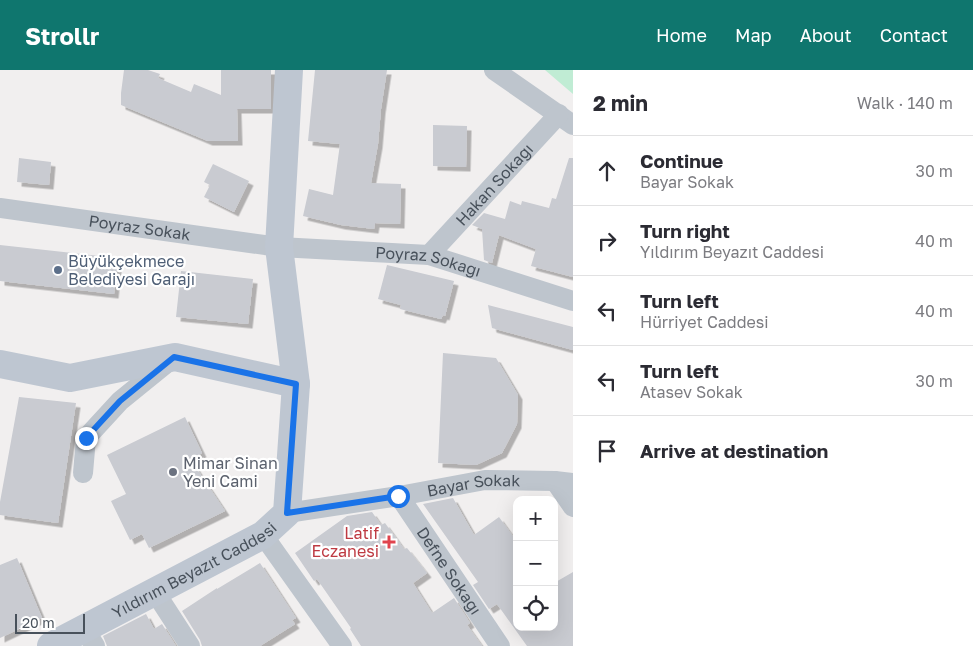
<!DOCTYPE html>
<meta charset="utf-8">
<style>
:root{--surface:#fff;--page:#f7f7f7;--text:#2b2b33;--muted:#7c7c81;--line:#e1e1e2;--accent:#0f766e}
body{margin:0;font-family:"Golos Text",sans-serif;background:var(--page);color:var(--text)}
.controls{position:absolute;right:15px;bottom:15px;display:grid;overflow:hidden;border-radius:10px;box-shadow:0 5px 20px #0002}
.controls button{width:45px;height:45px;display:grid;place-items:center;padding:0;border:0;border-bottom:1px solid var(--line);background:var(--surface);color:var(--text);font:25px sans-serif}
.scale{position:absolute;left:15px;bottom:12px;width:70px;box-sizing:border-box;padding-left:5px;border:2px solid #48515b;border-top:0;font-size:14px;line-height:18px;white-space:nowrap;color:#48515b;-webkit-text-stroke:4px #fff;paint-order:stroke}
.stop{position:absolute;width:15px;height:15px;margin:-11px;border:4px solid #1a73e8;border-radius:50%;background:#fff}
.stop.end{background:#1a73e8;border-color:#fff;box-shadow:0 1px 5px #0008}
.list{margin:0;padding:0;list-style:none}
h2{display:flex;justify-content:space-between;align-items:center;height:65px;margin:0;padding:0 20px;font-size:21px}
h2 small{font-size:16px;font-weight:400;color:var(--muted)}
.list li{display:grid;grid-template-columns:32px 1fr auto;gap:15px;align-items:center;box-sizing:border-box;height:70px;padding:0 20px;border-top:1px solid var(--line)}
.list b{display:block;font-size:19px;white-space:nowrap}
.list p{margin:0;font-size:16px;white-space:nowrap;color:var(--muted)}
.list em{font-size:16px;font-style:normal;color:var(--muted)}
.icon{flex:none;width:28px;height:28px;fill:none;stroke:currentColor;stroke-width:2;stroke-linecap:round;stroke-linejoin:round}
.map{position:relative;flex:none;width:573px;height:576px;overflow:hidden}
header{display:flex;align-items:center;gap:30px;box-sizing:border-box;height:70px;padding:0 25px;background:var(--accent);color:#fff}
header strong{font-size:24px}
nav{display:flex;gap:28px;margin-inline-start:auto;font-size:18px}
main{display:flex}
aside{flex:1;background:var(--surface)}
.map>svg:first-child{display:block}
.green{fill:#c0ecd4}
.building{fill:#c9cbd1;filter:url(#shadow)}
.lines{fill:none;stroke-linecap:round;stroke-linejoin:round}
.street{stroke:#bec5cd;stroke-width:20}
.secondary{stroke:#bec6d1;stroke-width:28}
.route{stroke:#1a73e8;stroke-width:6}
.service-dot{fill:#5c6f8a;stroke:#fff;stroke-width:2}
.worship-dot{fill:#6b7280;stroke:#fff;stroke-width:2}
.health-dot{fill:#e0444e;stroke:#fff;stroke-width:2}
.labels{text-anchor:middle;stroke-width:4.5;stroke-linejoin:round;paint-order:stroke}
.street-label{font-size:16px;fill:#48515b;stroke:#fff}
.service-label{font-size:16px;fill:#4e5e75;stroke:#fff;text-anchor:start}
.worship-label{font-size:16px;fill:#5b616d;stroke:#fff;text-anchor:start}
.health-label{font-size:16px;fill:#be3a42;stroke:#fff;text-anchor:end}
</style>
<header>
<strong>Strollr</strong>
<nav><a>Home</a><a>Map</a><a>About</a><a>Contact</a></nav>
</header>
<main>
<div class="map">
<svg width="573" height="576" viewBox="0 0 573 576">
<defs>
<filter id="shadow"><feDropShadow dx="4.5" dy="4.5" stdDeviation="0" flood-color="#0004"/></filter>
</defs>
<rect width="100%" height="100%" fill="#f1efef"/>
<path class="green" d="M545,0H573V24Z"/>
<path class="building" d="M124,0H148L160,4L158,8L191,22L194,14L221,25V0H271V39H237L238,71H208L121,35V23Z
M315,0H387L381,39L378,74L371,113L401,114L400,154L375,153L374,159L341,155L303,146L309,119L333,125L340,74L308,71Z
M433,55L467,56L466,97L433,96Z
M19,88L51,92L49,115L17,112Z
M569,88H573V207L531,196L536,179L499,165L492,193L484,190L482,159L472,155L484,143L505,149L510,131L521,135L522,131L549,138L552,128L556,129Z
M213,94L249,111L234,142L204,127L210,115L204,112Z
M0,175L118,188L114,224L0,211Z
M387,195L454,211L445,246L443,245L441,249L400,239L401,235L378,229Z
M181,201L253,209L248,254L176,247Z
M488,235L573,257V280L492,258Z
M443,283L496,288L518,325L517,354L502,383L476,395L438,393Z
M19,327L76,333L58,453L0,445V432Z
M185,347L202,383L191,390L225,441L149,478L142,464L130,470L111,431L126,424L107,385Z
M453,428L474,465L499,447L517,472V557H554V513L573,502V576H527L497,534L489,539L473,515L478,512L423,434Z
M372,442L381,455L385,453L404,479L407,478L427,503L413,513L432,543L454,528L470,553L467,555L482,576H361L350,559L351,558L317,509L314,511L295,483L347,446Z
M17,488L42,548L0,568V495Z
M260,493L296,548L292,550L295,554L260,576H202L200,570L182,541L217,518V519Z
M146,544L154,559L162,554L176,576H107L103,566Z"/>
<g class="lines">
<g class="street">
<path d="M494,0L573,55"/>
<path id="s1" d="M0,138L279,177L429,185L573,231"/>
<path id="s2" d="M429,185L559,44"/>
<path d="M83,403L86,368L120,331L173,288"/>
<path d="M555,411L573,437"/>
<path id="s3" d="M399,426L500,576"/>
<path id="s4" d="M287,443L399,426L485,410L555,411L573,413"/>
<path d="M263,465L342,576"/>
<path d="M155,522L190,576"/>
<path d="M84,559L95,576"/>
</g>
<g class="secondary">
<path d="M0,294L70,308L175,287L296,314"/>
<path id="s5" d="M51,576L263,465L287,443L296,314L279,177L289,0"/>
</g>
</g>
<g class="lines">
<path class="route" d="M86,368L120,331L174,287L296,314L287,443L398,426"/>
</g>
<circle class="service-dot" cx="58" cy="200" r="5"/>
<circle class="worship-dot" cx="173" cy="402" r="5"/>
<path class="health-dot" d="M386.5 464.5h5v5h5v5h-5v5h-5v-5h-5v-5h5z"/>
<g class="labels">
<g class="street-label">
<text dy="6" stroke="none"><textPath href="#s2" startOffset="96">Hakan Sokağı</textPath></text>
<text dy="6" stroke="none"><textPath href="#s1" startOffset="141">Poyraz Sokak</textPath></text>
<text dy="6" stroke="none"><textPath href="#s1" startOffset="432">Poyraz Sokağı</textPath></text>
<text dy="6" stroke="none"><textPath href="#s4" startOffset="189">Bayar Sokak</textPath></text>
<text dy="6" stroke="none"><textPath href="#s5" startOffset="162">Yıldırım Beyazıt Caddesi</textPath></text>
<text dy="6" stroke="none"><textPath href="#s3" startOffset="90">Defne Sokağı</textPath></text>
</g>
<g class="service-label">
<text x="68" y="197">Büyükçekmece<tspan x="68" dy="18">Belediyesi Garajı</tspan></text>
</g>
<g class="worship-label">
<text x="183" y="399">Mimar Sinan<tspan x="183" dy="18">Yeni Cami</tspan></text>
</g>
<g class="health-label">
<text x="379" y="469">Latif<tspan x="379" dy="18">Eczanesi</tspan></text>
</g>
</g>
</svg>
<div class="controls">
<button>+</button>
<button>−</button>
<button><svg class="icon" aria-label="locate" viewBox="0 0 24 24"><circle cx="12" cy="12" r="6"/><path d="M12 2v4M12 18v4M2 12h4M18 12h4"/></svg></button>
</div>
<div class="scale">20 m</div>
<div class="stop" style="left:398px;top:426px"></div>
<div class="stop end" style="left:86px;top:368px"></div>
</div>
<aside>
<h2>2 min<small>Walk · 140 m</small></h2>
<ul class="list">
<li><svg class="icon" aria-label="ahead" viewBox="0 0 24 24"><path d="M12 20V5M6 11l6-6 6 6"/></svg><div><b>Continue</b><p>Bayar Sokak</p></div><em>30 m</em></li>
<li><svg class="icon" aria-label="right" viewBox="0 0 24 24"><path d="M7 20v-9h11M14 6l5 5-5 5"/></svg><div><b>Turn right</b><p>Yıldırım Beyazıt Caddesi</p></div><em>40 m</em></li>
<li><svg class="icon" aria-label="left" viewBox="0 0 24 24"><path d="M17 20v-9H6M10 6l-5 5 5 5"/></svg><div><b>Turn left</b><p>Hürriyet Caddesi</p></div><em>40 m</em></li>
<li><svg class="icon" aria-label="left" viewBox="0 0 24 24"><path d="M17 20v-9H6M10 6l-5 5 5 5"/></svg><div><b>Turn left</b><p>Atasev Sokak</p></div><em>30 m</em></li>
<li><svg class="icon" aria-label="arrive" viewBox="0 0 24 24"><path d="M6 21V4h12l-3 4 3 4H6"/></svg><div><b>Arrive at destination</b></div></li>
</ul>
</aside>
</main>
